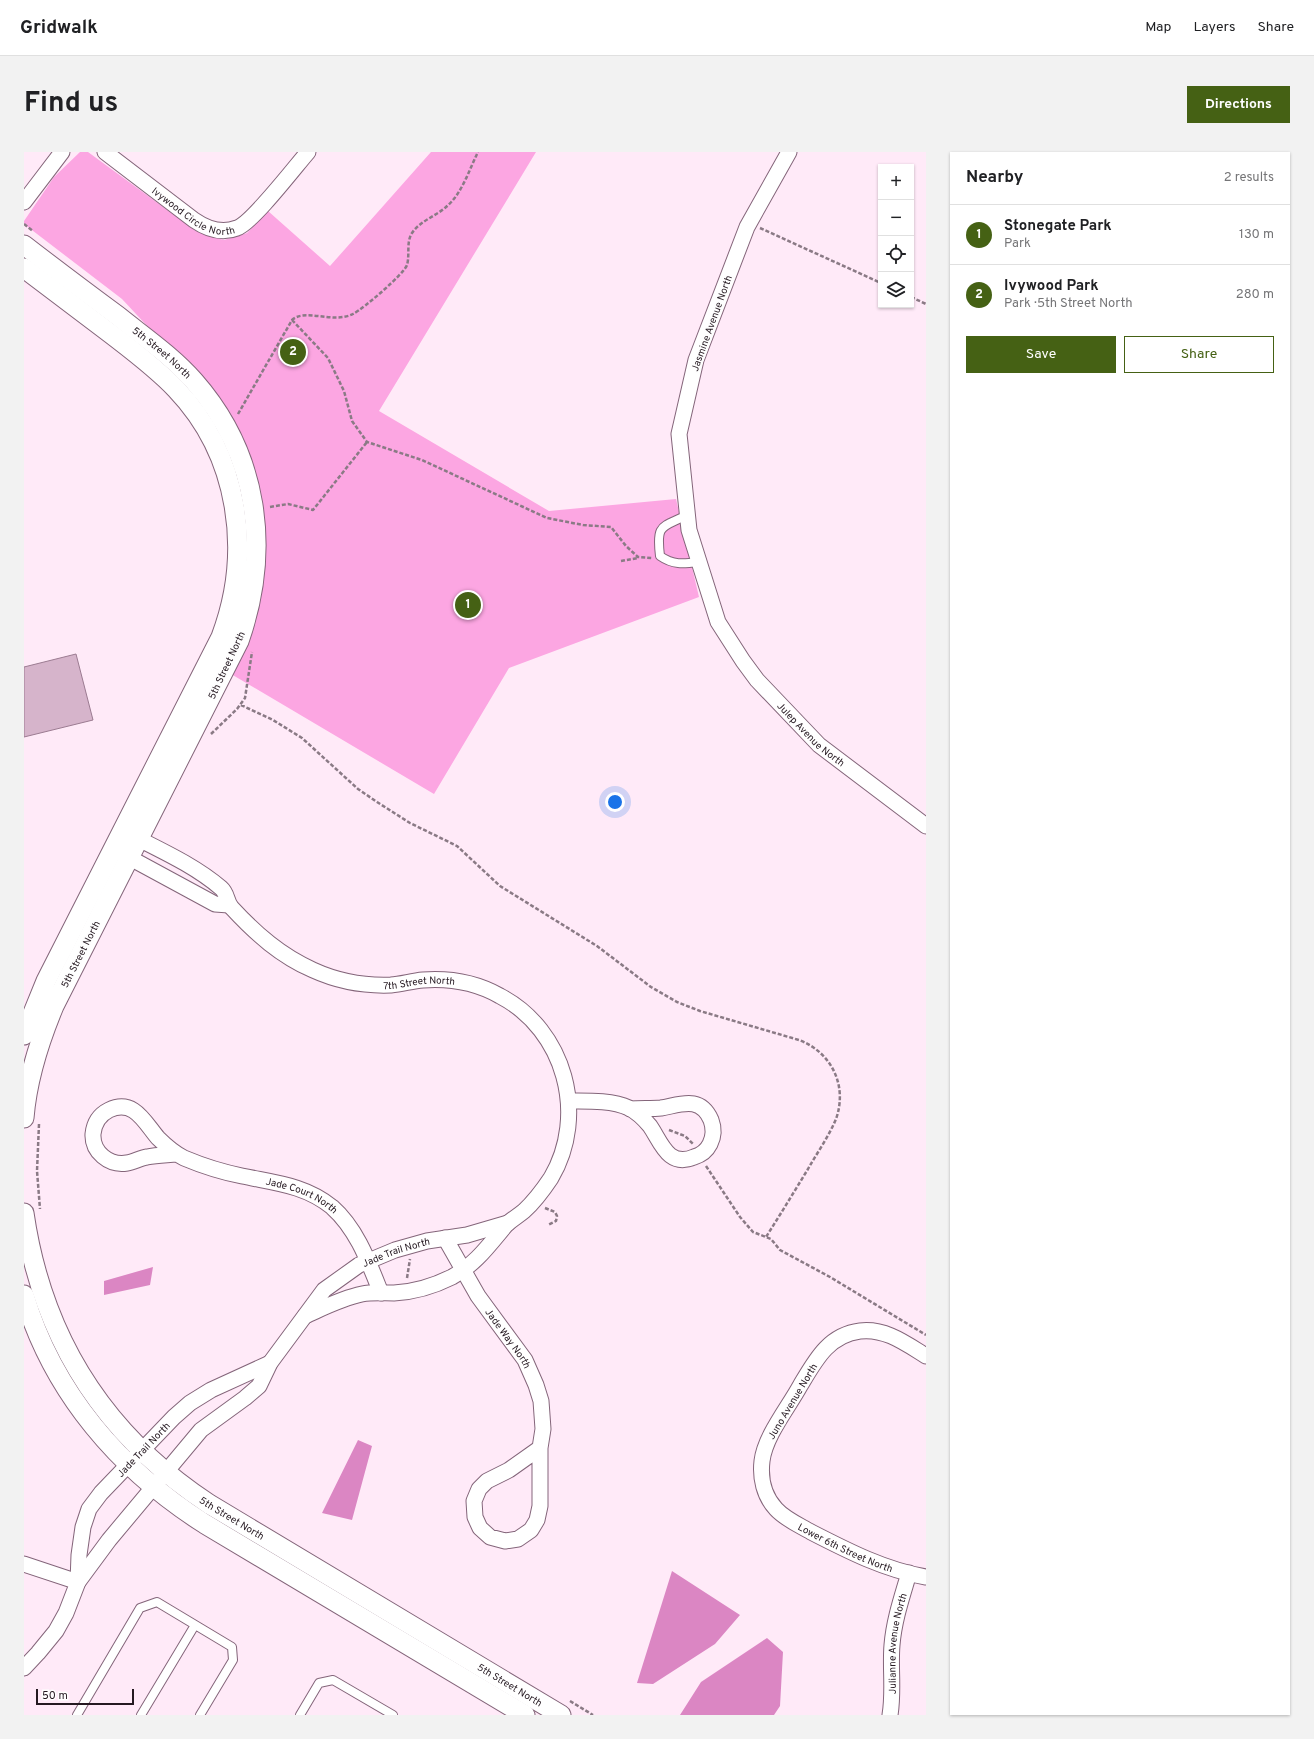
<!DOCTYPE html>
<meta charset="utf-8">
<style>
:root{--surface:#fff;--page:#f2f2f2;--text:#202124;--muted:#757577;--line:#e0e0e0;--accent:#456114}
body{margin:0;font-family:Overpass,sans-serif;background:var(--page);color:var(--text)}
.controls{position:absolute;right:12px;top:12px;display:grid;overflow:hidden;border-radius:0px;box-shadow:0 1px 3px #0004}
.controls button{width:36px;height:36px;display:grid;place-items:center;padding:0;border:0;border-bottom:1px solid var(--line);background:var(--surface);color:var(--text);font:20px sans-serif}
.scale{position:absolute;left:12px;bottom:10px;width:98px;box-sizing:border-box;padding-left:4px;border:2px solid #251921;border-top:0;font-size:11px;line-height:14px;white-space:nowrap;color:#251921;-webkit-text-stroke:3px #fefefe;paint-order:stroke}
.you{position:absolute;left:591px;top:650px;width:14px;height:14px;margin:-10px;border:3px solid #fff;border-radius:50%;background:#1a73e8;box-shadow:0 0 0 6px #1a73e833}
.badge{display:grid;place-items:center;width:26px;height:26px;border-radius:50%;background:var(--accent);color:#fff;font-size:13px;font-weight:700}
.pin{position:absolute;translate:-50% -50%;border:2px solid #fff;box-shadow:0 1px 4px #0006}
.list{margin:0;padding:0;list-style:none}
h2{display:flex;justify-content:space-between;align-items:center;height:52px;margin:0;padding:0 16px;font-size:17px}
h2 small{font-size:13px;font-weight:400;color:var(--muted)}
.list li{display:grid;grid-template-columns:26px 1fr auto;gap:12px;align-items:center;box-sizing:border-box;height:60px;padding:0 16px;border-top:1px solid var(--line)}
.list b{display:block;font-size:15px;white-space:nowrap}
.list p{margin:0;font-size:13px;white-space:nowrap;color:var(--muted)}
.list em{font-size:13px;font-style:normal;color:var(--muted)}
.actions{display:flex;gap:8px;padding:12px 16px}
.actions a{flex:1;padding:9px 0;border:1px solid var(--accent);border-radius:0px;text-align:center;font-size:14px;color:var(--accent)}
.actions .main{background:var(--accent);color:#fff}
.icon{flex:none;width:22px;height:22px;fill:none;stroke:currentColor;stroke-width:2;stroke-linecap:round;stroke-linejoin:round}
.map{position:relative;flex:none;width:902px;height:1563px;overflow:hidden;border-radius:0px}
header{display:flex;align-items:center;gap:24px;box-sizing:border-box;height:56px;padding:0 20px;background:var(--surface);border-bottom:1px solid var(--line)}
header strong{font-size:19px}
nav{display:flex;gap:22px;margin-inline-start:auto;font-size:14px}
.intro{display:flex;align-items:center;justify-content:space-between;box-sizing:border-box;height:96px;padding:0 24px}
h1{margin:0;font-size:28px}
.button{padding:10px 18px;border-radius:0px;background:var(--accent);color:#fff;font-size:14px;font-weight:700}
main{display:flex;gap:24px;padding:0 24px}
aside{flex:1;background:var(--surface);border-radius:0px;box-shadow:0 1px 3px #0004}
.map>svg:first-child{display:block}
.green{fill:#fca6e2}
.water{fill:#db86c3}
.building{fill:#d6b4cb;stroke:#9b7b91}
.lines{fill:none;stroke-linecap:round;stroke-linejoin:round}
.service-casing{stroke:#84657a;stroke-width:10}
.minor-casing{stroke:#84657a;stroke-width:17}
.tertiary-casing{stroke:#84657a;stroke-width:21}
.path{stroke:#8a7a85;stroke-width:2.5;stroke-dasharray:4 2;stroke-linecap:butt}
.service{stroke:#fff;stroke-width:8}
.minor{stroke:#fff;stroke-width:15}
.tertiary{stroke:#fff;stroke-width:19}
.labels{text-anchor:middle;stroke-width:4;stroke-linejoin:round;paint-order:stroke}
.street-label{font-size:10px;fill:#251921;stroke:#fefefe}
</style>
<header>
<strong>Gridwalk</strong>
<nav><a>Map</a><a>Layers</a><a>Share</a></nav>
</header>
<div class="intro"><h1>Find us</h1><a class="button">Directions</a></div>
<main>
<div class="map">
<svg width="902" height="1563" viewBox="0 0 902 1563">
<rect width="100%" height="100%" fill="#ffeaf8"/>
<path class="green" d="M56,0H64L172,79L200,88L223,81L244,59L306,114L407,0H512L355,259L525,359L652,347L675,445L485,516L410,642L207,522L232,461L196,252L98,147L0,72V69L30,25Z"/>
<path class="water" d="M129,1115L126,1133L80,1143V1129Z
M334,1288L348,1294L328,1368L298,1361Z
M648,1419L716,1463L691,1492L629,1532L613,1531Z
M743,1486L759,1500L756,1554L750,1563H656L677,1530Z"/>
<path class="building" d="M52,502L69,568L0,585V515Z"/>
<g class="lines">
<defs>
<path id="service" d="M663,363C638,376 632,371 636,404C649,413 659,412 674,410
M53,1563L116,1456L133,1450L208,1495L209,1508L176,1563
M117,1563L171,1473
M276,1563L295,1531L309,1528L369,1563"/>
<g id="minor">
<path id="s1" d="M81,0L170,68C183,77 198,82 213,76C228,71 271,15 284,0"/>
<path id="s2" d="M765,0L723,75L672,208L655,282L665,378L694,470L719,509L733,528L795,593L902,674"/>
<path d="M0,50L38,0"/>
<path id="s3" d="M105,682C136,698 170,713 197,736C204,742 202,750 208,756C232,782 257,804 289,818C313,829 341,834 367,833C378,832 388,829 399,828C426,826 453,831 476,844C541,878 564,963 527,1026C519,1038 511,1049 500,1059C494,1064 487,1068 482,1073C465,1093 452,1112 428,1125C410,1134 391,1140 370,1141C359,1141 348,1140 338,1142C318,1146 299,1156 281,1164"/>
<path d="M95,700L191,752L205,753"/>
<path d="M545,949C563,949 588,948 605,956C613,960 621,968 626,974C637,990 644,1016 670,1005C677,1003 683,998 686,992C690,984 690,976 687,968C676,943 656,953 637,956C627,957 616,956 606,957"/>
<path id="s4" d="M153,1002C143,1003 133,1003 123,1005C116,1006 110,1010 103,1011C85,1014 68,1000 69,982C70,972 75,963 85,958C110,946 121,971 134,986C142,994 150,1001 160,1006C179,1014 198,1020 218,1024C251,1031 281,1033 308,1055C333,1077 345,1111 357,1141"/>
<path id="s5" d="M421,1086L454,1144L501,1208L512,1233L517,1249L519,1277L516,1296V1354L513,1368L507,1378L494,1387L481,1389L466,1385L456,1376L451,1365L450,1349L455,1337L463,1329L485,1318L516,1296"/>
<path id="s6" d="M902,1204C881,1191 861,1176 836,1179C804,1183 791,1209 776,1234C764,1256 741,1284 738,1309C736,1326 740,1344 752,1357C761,1367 775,1373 787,1380C824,1399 861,1418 902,1425"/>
<path d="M0,1412L54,1430"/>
<path id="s7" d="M54,1430L55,1403L59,1375L65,1357L77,1341L150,1265L166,1251L187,1238L246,1211"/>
<path id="s8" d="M0,1516L14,1501L32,1479L42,1461L54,1430L85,1388L177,1278L221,1246L235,1234L246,1211L300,1138L335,1113L371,1098L403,1089L443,1083L484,1071"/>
<path id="s9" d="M866,1563C870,1539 866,1516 868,1493C870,1468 878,1445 885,1421"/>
</g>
<g id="tertiary">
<path id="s10" d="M0,93C31,117 63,141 94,164C120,185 148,204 170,229C235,303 247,398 215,489L30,854C15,890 3,928 0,966"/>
<path d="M0,116C29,138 58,160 87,182C109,199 132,216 152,237C215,303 229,400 197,485L22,829L0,883"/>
<path id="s11" d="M0,1061C18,1185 80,1283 185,1352L537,1563"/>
<path d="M0,1143C29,1241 96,1318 181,1372L501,1563"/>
</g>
</defs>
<use href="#service" class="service-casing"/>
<use href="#minor" class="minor-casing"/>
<use href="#tertiary" class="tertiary-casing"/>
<path class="path" d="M0,72L9,79
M736,76L857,131
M887,145L902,152
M268,168L304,206L320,239L328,269L343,290L398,308L523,366L559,373L587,375L602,394L614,405L628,406
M214,262L268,168C281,156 309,172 329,162C339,157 380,122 383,113C386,103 382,90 388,81C396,69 412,64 422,55C438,42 445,18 454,0
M246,355L264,352L289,358L343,290
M597,409L614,406
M217,553L249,568L278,586L334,637L353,650L386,671L433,694L476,734L573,794L627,835L653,850L676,859L775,888C807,900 824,933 812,967C805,984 793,1001 784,1017C770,1040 756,1063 742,1085
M187,582L213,557L221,546L228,500
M15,972L13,1019L16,1057
M645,978L661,984L669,992
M682,1014L716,1065L729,1080L747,1087L756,1098L806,1125L902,1183
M521,1056L531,1060L533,1064L532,1069L524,1073
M383,1126L386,1107
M546,1549L569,1563"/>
<use href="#service" class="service"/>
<use href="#minor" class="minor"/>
<use href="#tertiary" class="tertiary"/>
</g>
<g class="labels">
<g class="street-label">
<text dy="4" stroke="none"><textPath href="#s1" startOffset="108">Ivywood Circle North</textPath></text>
<text transform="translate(687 171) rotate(-70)" y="4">Jasmine Avenue North</text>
<text dy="4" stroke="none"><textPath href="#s10" startOffset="175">5th Street North</textPath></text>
<text transform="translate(202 513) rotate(-65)" y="4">5th Street North</text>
<text dy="4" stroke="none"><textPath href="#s2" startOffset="644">Julep Avenue North</textPath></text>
<text transform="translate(56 802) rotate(-63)" y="4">5th Street North</text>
<text dy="4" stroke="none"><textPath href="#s3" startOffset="341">7th Street North</textPath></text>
<text dy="4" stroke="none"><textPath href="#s4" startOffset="352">Jade Court North</textPath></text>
<text dy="4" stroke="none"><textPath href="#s8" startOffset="570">Jade Trail North</textPath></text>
<text dy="4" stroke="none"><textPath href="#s5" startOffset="119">Jade Way North</textPath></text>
<text transform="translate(768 1249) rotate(-59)" y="4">Juno Avenue North</text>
<text dy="4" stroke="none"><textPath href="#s7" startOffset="155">Jade Trail North</textPath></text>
<text dy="4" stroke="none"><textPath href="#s11" startOffset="383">5th Street North</textPath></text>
<text dy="4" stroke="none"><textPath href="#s6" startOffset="373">Lower 6th Street North</textPath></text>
<text dy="4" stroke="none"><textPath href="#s9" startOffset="72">Julianne Avenue North</textPath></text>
<text dy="4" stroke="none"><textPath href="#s11" startOffset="707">5th Street North</textPath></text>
</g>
</g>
</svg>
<div class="controls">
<button>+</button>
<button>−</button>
<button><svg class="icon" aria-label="locate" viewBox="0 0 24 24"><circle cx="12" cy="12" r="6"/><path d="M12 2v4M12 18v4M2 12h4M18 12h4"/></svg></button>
<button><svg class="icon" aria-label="layers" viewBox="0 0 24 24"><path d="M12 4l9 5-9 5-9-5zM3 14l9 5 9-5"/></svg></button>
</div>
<div class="scale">50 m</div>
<div class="you"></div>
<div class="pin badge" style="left:444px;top:453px">1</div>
<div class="pin badge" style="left:269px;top:200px">2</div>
</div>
<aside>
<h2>Nearby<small>2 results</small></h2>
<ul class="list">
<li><span class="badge">1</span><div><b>Stonegate Park</b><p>Park</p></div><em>130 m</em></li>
<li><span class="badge">2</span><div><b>Ivywood Park</b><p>Park · 5th Street North</p></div><em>280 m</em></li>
</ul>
<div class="actions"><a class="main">Save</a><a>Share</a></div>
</aside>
</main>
